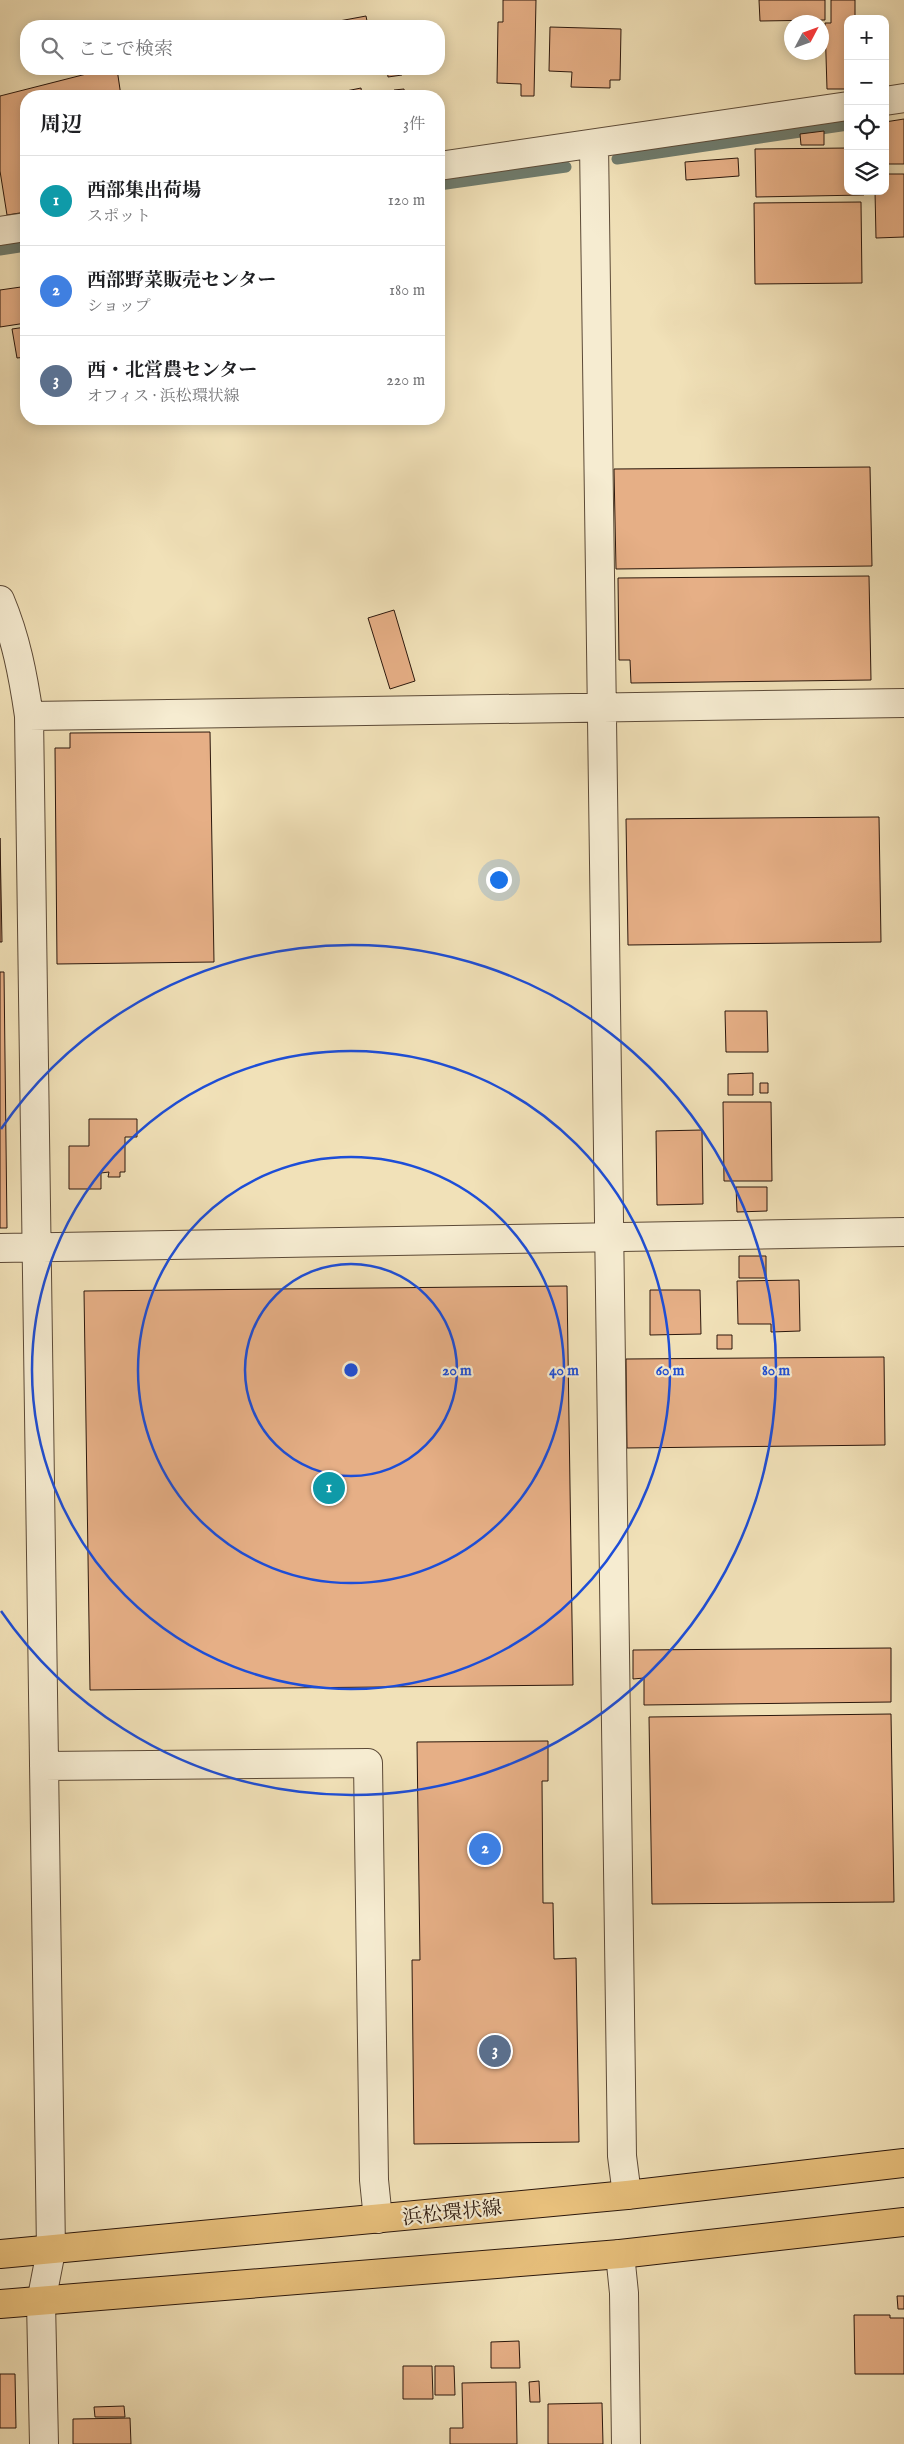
<!DOCTYPE html>
<html lang="ja">
<meta charset="utf-8">
<style>
:root{--surface:#fff;--page:#f2f2f2;--text:#202124;--muted:#757577;--line:#e0e0e0;--accent:#0b8043}
body{margin:0;font-family:"IM FELL English","Noto Serif JP",serif;background:var(--page);color:var(--text)}
.controls{position:absolute;right:15px;top:15px;display:grid;overflow:hidden;border-radius:10px;box-shadow:0 2px 12px #0003}
.controls button{width:45px;height:45px;display:grid;place-items:center;padding:0;border:0;border-bottom:1px solid var(--line);background:var(--surface);color:var(--text);font:25px sans-serif}
.compass{position:absolute;left:784px;top:15px;width:45px;height:45px;border-radius:50%;background:var(--surface);box-shadow:0 2px 12px #0003;rotate:49deg}
.you{position:absolute;left:498px;top:879px;width:18px;height:18px;margin:-12px;border:4px solid #fff;border-radius:50%;background:#1a73e8;box-shadow:0 0 0 8px #1a73e833}
.badge{display:grid;place-items:center;width:32px;height:32px;border-radius:50%;background:var(--accent);color:#fff;font-size:16px;font-weight:700}
.pin{position:absolute;translate:-50% -50%;border:2px solid #fff;box-shadow:0 1px 5px #0006}
.list{margin:0;padding:0;list-style:none}
h2{display:flex;justify-content:space-between;align-items:center;height:65px;margin:0;padding:0 20px;font-size:21px}
h2 small{font-size:16px;font-weight:400;color:var(--muted)}
.list li{display:grid;grid-template-columns:32px 1fr auto;gap:15px;align-items:center;box-sizing:border-box;height:90px;padding:0 20px;border-top:1px solid var(--line)}
.list b{display:block;font-size:19px;white-space:nowrap}
.list p{margin:0;font-size:16px;white-space:nowrap;color:var(--muted)}
.list em{font-size:16px;font-style:normal;color:var(--muted)}
.icon{flex:none;width:28px;height:28px;fill:none;stroke:currentColor;stroke-width:2;stroke-linecap:round;stroke-linejoin:round}
.map{position:relative;flex:none;width:904px;height:2444px;overflow:hidden}
.search{position:absolute;background:var(--surface);box-shadow:0 2px 12px #0003;left:20px;top:20px;width:425px;height:55px;display:flex;align-items:center;gap:12px;box-sizing:border-box;padding:0 18px;border-radius:20px;color:var(--muted);font-size:19px}
.panel{position:absolute;background:var(--surface);box-shadow:0 2px 12px #0003;left:20px;top:90px;width:425px;height:335px;border-radius:20px}
.map>svg:first-child{display:block}
.lines{fill:none;stroke-linecap:round;stroke-linejoin:round}
.stream{stroke:#6e7b6d;stroke-width:11}
.building{fill:#e6af86;stroke:#2b170c}
.minor-casing{stroke:#5c4a37;stroke-width:30}
.major-casing{stroke:#2b170c;stroke-width:30}
.minor{stroke:#f6ecd1;stroke-width:28}
.major{stroke:#e8c07c;stroke-width:28}
.ring{fill:none;stroke:#1d4ed8;stroke-width:2.5}
.labels{text-anchor:middle;stroke-width:4.5;stroke-linejoin:round;paint-order:stroke}
.street-label{font-size:20px;fill:#2b170c;stroke:#f6ecd1}
.centre{fill:#1d4ed8;stroke:#f6ecd1;stroke-width:2.5}
.ring-label{font-size:15px;text-anchor:middle;font-weight:bold;fill:#1d4ed8;stroke:#f6ecd1;stroke-width:4.5;stroke-linejoin:round;paint-order:stroke}
</style>
<div class="map">
<svg width="904" height="2444" viewBox="0 0 904 2444">
<rect width="100%" height="100%" fill="#f1e1b8"/>
<filter id="stains"><feTurbulence type="fractalNoise" baseFrequency=".004" numOctaves="4"/><feColorMatrix values="0 0 0 0 .2 0 0 0 0 .09 0 0 0 0 .02 0 0 0 .5 -.17"/></filter>
<radialGradient id="worn" r=".72"><stop offset=".6" stop-color="#630" stop-opacity="0"/><stop offset="1" stop-color="#630" stop-opacity=".3"/></radialGradient>
<g class="lines">
<path class="stream" d="M617,159L848,125
M439,185L566,167
M0,250L26,246"/>
</g>
<path class="building" d="M503,0H536L534,96H521V84L497,83L498,22H503Z
M759,0H825V20L760,21Z
M831,0H855V19H848V89H827L825,23H831Z
M366,16L368,26H312Z
M550,27L621,29L620,80H610V88L571,87L572,72L549,71Z
M106,69H117L121,96H26V212L7,215L0,171V96Z
M305,69H328L306,73Z
M387,69H400L402,75L388,77Z
M361,88L362,96H321Z
M404,89L405,96H395L394,90Z
M904,119V164H885V122Z
M824,131V145H801L800,134Z
M848,148V191H864V195L756,197L755,149Z
M738,158L739,176L686,180L685,162Z
M885,174H904V237L876,238L875,191H885Z
M861,202L862,283L755,284L754,203Z
M21,287L26,323L0,327V290Z
M26,327V357L17,358L12,329Z
M870,467L872,566L616,569L614,469Z
M869,576L871,680L631,683L630,660H619L618,578Z
M394,610L415,681L390,689L368,618Z
M210,732L214,962L57,964L55,748H70V733Z
M879,817L881,942L628,945L626,819Z
M0,838L2,942H0Z
M0,972H4L7,1228H0Z
M725,1011H767L768,1052H726Z
M753,1073V1095H728V1074Z
M760,1083H768V1093H760Z
M723,1102H771L772,1181H724Z
M89,1119H137V1137H125V1172H120V1177H108L109,1172L101,1173V1189H69V1146H89Z
M702,1130L703,1204L657,1205L656,1131Z
M736,1187H767V1211L737,1212Z
M739,1256H766V1278H739Z
M799,1280L800,1331L771,1332V1324H738L737,1281Z
M567,1286L573,1685L90,1690L84,1291Z
M650,1290H700L701,1334L650,1335Z
M717,1335H732V1349H717Z
M884,1357L885,1445L627,1448L626,1359Z
M891,1648V1702L644,1705V1678L633,1679V1650Z
M891,1714L894,1902L652,1904L649,1717Z
M548,1741V1781H542L543,1903H553L554,1959L576,1958L579,2142L414,2144L412,1960H420L417,1742Z
M897,2296H904V2309H898Z
M854,2315H890V2318H904V2374H855Z
M519,2341L520,2368H491V2342Z
M403,2366H432L433,2399H403Z
M435,2366H454L455,2395H435Z
M0,2374H15L16,2428H0Z
M539,2381L540,2402H530L529,2382Z
M516,2382L517,2444H450V2428H463L462,2383Z
M602,2403L603,2444H548V2404Z
M124,2406L125,2417H95L94,2407Z
M130,2418L131,2444H73V2419Z"/>
<g class="lines">
<defs>
<path id="minor" d="M885,101L904,98
M594,144L622,2156L627,2195
M439,166L848,106
M0,231L26,227
M0,600C16,638 23,675 29,716L51,2251L41,2302L44,2444
M29,716L904,703
M0,1248L904,1232
M44,1766L368,1763L374,2180L378,2219
M620,2254L624,2293L626,2444"/>
<path id="major" d="M0,2254L627,2195L904,2163
M0,2304L620,2254L904,2222"/>
</defs>
<use href="#minor" class="minor-casing"/>
<use href="#major" class="major-casing"/>
<use href="#minor" class="minor"/>
<use href="#major" class="major"/>
</g>
<g class="ring">
<circle cx="351" cy="1370" r="106"/>
<circle cx="351" cy="1370" r="213"/>
<circle cx="351" cy="1370" r="319"/>
<path d="M1 1129A425 425 0 1 1 1 1611"/>
</g>
<g class="labels">
<g class="street-label">
<text transform="translate(452 2212) rotate(-6)" y="7">浜松環状線</text>
</g>
</g>
<circle cx="351" cy="1370" r="8" class="centre"/>
<g class="ring-label">
<text x="457" y="1375">20 m</text>
<text x="564" y="1375">40 m</text>
<text x="670" y="1375">60 m</text>
<text x="776" y="1375">80 m</text>
</g>
<rect width="100%" height="100%" filter="url(#stains)"/>
<rect width="100%" height="100%" fill="url(#worn)"/>
</svg>
<div class="controls">
<button>+</button>
<button>−</button>
<button><svg class="icon" aria-label="locate" viewBox="0 0 24 24"><circle cx="12" cy="12" r="6"/><path d="M12 2v4M12 18v4M2 12h4M18 12h4"/></svg></button>
<button><svg class="icon" aria-label="layers" viewBox="0 0 24 24"><path d="M12 4l9 5-9 5-9-5zM3 14l9 5 9-5"/></svg></button>
</div>
<svg class="compass" viewBox="-18 -18 36 36"><path d="M0-13l5 13h-10z" fill="#e53935"/><path d="M0 13l5-13h-10z" fill="#757577"/></svg>
<div class="you"></div>
<div class="pin badge" style="left:329px;top:1488px;background:#0f9aa8">1</div>
<div class="pin badge" style="left:485px;top:1849px;background:#3f7fe0">2</div>
<div class="pin badge" style="left:495px;top:2051px;background:#5c6f8a">3</div>
<div class="search"><svg class="icon" aria-label="search" viewBox="0 0 24 24"><circle cx="10" cy="10" r="6"/><path d="M15 15l6 6"/></svg>ここで検索</div>
<section class="panel">
<h2>周辺<small>3件</small></h2>
<ul class="list">
<li><span class="badge" style="background:#0f9aa8">1</span><div><b>西部集出荷場</b><p>スポット</p></div><em>120 m</em></li>
<li><span class="badge" style="background:#3f7fe0">2</span><div><b>西部野菜販売センター</b><p>ショップ</p></div><em>180 m</em></li>
<li><span class="badge" style="background:#5c6f8a">3</span><div><b>西・北営農センター</b><p>オフィス · 浜松環状線</p></div><em>220 m</em></li>
</ul>
</section>
</div>
